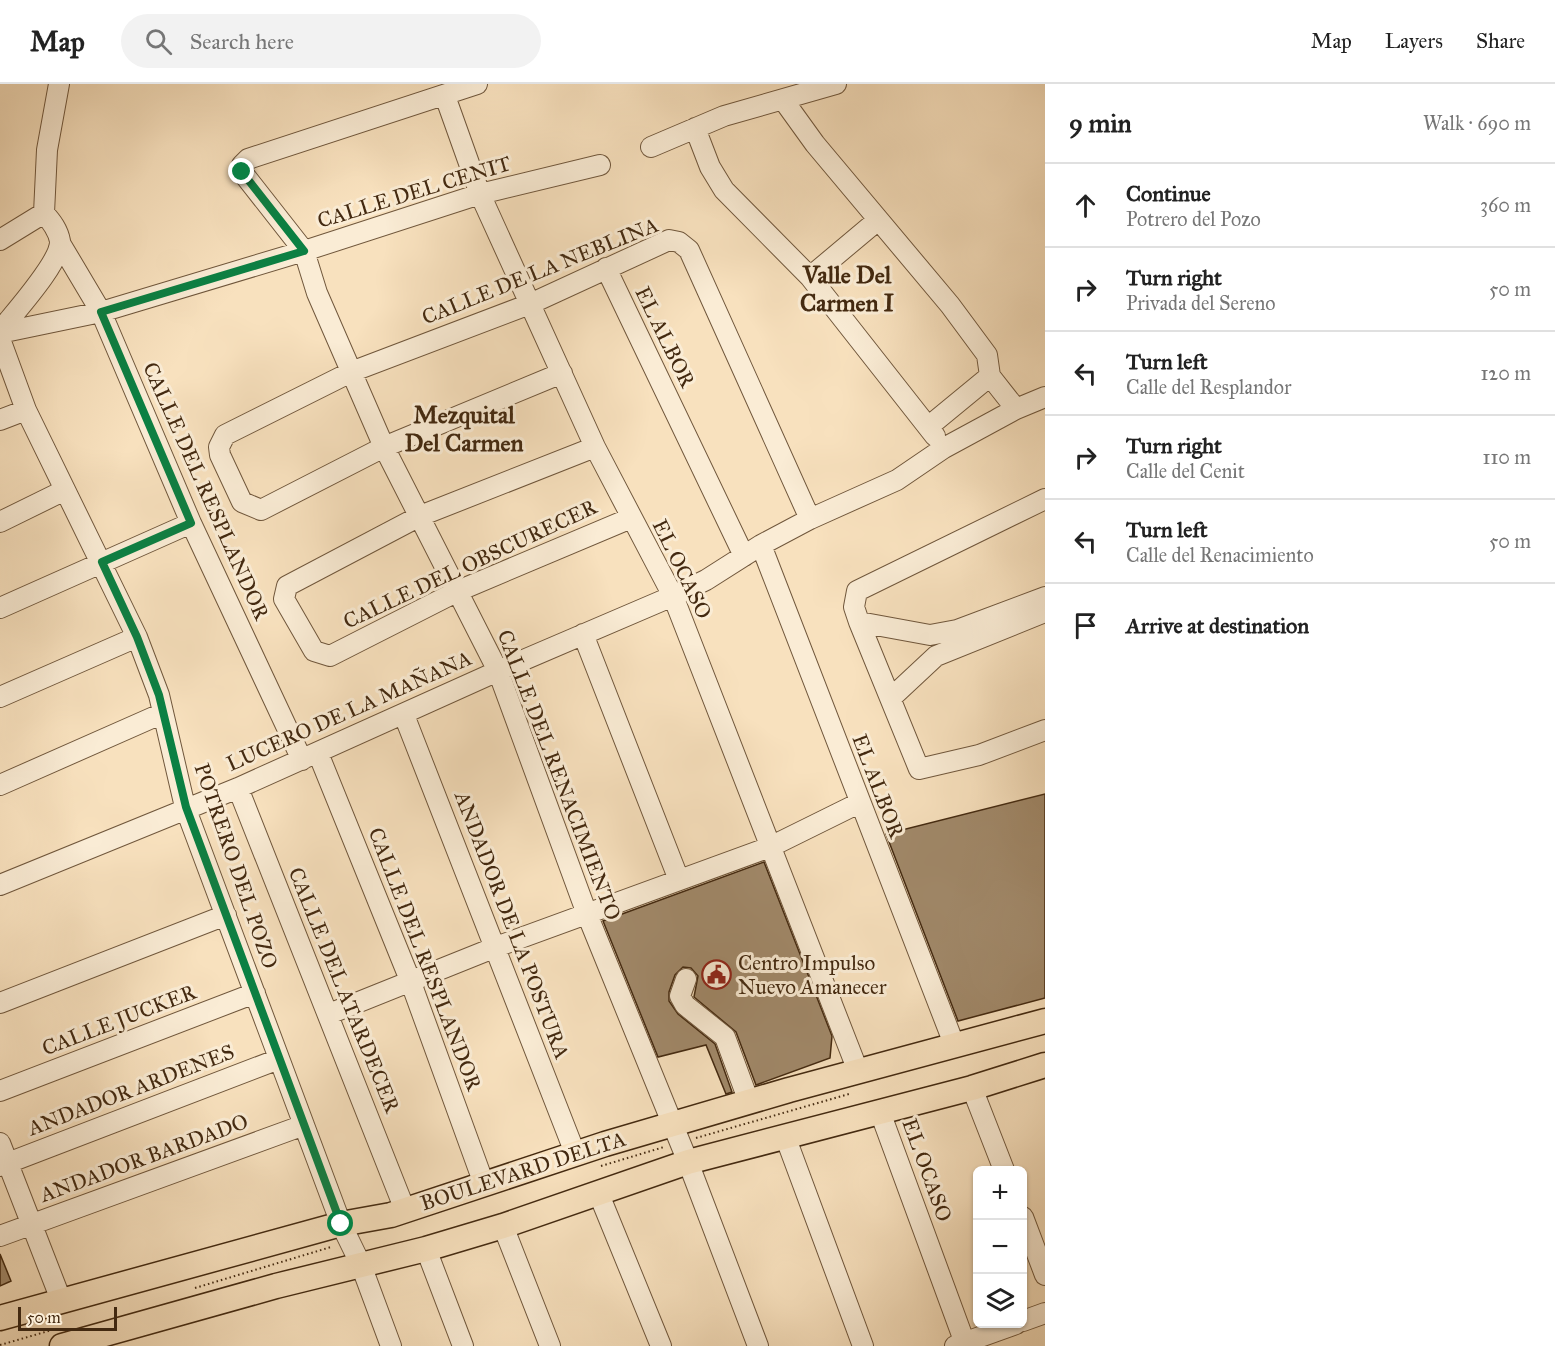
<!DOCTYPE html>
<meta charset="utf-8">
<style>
:root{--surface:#fff;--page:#f2f2f2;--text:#222;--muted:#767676;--line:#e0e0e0}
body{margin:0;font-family:"IM FELL Great Primer",serif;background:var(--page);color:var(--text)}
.controls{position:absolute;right:18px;bottom:18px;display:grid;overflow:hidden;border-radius:9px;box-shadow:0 2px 4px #0004}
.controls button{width:54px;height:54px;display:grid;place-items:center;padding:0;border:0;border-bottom:2px solid var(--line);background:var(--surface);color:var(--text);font:30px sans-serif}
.scale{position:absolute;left:18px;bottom:15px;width:99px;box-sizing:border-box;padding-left:6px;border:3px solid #432910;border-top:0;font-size:16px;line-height:21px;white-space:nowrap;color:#432910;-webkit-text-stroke:4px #faecd5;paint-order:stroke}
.stop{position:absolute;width:18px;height:18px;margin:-14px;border:4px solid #0b8043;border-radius:50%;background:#fff}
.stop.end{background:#0b8043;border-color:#fff;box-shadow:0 2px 6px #0008}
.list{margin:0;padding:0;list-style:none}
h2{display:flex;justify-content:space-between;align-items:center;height:78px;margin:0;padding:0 24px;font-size:26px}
h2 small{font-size:20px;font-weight:400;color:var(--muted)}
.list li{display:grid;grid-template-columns:39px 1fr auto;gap:18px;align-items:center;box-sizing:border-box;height:84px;padding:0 24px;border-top:2px solid var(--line)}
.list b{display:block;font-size:22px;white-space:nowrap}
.list p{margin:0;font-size:20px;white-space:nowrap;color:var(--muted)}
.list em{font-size:20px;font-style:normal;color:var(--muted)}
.icon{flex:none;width:33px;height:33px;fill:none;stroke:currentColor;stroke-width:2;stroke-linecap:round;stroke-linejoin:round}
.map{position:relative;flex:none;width:1045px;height:1262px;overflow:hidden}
header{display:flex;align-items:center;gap:36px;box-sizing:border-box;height:84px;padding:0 30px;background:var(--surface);border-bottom:2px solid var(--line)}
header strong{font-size:28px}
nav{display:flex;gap:33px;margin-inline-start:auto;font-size:21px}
.search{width:420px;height:54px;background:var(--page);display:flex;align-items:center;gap:15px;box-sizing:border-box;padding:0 21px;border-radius:33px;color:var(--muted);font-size:22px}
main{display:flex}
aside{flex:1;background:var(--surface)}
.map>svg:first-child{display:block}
.building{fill:#a1896a;stroke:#432910;stroke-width:1.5}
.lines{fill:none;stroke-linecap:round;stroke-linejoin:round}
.minor-casing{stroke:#70573c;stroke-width:22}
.major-casing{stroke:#432910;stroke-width:27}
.path{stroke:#432910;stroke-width:2;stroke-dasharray:1.5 3;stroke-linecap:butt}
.minor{stroke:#faecd5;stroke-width:20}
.major{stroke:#f8e1be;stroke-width:24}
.route{stroke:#0b8043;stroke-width:8}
.labels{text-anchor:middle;stroke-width:6;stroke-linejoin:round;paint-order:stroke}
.street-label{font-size:21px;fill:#432910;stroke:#faecd5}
.poi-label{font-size:21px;fill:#432910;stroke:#faecd5;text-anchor:start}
.quarter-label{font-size:24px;font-weight:bold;fill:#432910;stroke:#faecd5}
</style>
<header>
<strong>Map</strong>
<div class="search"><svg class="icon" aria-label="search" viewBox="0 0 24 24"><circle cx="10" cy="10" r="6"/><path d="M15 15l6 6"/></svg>Search here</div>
<nav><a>Map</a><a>Layers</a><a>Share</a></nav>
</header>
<main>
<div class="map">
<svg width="1045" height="1262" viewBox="0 0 1045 1262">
<rect width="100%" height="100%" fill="#f8e1be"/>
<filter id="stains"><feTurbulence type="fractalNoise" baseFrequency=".00333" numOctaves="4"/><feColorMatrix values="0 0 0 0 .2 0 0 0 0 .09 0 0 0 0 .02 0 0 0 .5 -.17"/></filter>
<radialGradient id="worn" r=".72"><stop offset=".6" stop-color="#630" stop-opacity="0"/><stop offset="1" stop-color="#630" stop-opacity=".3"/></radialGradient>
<path class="building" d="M1045,710V914L958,937L886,750Z
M764,778L832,952L830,974L756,1001L736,948L694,913L698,892L691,884L683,883L675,891L669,908V917L678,930L715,960L732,1008L726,1010L706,961L658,973L603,837Z
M0,1170L11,1197L0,1202Z"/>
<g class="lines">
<defs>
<path id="minor" d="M477,0L248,75L242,81V88L304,167L317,209L384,363L498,587L587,830L688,1078L758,1262
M445,12L480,110L595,363L673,512L858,987
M784,17L815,60L950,221L987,271L990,292L928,343
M695,44L710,83L724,106L810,193L935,352
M651,63L724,32L836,0
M44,129L47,66L59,0
M0,156L44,129C52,138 58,146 60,157C61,178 14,229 0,247
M60,159L101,228L191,439L302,676
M606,184L744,472
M810,193L878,136
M0,249L101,228L304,167L480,110L600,81
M0,255L26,326L137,553L159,611L185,723L341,1140L361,1181L391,1262
M562,289L384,363L261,426L242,418L220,371L219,363L225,351L351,288L530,220L669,156L679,158L689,166L810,435
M990,292L1016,325
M0,336L26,326
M595,363L420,432L287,502L284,515L314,567L330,572L458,507L631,434
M1045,415L857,507L854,523L859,538L919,685L979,671L1045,646
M0,438L65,406
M761,461L954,960
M0,524L191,439
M859,538L930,551L957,546L1045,513
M583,550L679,796
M0,613L137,553
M891,614L936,572L1045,528
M404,631L575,1069
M318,669L410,896L484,1100
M0,701L163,629
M238,704L405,1126
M0,801L238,704L498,587L673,512L706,496L761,461L810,435L897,396L944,364L1016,325L1045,313
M686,895L680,912L685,921L725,953L749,1018
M0,919L226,831
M329,930L496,863L770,763L859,719
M972,1004L1004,1086
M0,1007L255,909
M880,1028L966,1262
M785,1052L863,1262
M0,1059L61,1216
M0,1082L279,975
M598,1108L661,1262
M1023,1133L1045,1191
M503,1142L550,1262
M0,1152L304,1041
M426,1165L463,1262
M1023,1237L1045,1229
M955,1262L1016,1240"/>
<path id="major" d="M0,1234L341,1140L391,1131L605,1060L789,1006L1045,937
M62,1262L276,1202L426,1165L503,1142L688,1078L972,1004L1045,981"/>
</defs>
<use href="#minor" class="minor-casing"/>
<use href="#major" class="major-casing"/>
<path class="path" d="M696,1054L849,1010
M601,1082L664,1063
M195,1204L331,1163
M0,1261L52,1246"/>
<use href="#minor" class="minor"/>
<use href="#major" class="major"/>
</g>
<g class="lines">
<path class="route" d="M242,88L304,167L101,228L191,439L102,478L137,553L159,611L186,723L341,1140"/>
</g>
<defs>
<symbol id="civic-ring" viewBox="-11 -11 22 22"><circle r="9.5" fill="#faecd5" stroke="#8f2418" stroke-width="1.5"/><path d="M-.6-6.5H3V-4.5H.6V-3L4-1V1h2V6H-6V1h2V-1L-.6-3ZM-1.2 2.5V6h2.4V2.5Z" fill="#8f2418"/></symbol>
</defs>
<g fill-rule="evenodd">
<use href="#civic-ring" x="700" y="874" width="33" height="33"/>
</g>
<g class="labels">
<g class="street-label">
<text transform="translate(414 108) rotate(-17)" y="7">CALLE DEL CENIT</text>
<text transform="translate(540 187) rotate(-22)" y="7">CALLE DE LA NEBLINA</text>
<text transform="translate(665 253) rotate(64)" y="7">EL ALBOR</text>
<text transform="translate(206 407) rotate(66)" y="7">CALLE DEL RESPLANDOR</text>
<text transform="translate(470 480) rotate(-25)" y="7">CALLE DEL OBSCURECER</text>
<text transform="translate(682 485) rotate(64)" y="7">EL OCASO</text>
<text transform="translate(349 627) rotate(-24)" y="7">LUCERO DE LA MAÑANA</text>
<text transform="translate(559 691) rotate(69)" y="7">CALLE DEL RENACIMIENTO</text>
<text transform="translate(878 702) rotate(69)" y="7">EL ALBOR</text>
<text transform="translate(236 782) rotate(71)" y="7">POTRERO DEL POZO</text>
<text transform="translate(512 841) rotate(69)" y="7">ANDADOR DE LA POSTURA</text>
<text transform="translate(425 875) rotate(69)" y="7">CALLE DEL RESPLANDOR</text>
<text transform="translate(344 906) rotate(68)" y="7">CALLE DEL ATARDECER</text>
<text transform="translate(119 936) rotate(-21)" y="7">CALLE JUCKER</text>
<text transform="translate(131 1006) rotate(-21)" y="7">ANDADOR ARDENES</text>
<text transform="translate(144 1074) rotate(-20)" y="7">ANDADOR BARDADO</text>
<text transform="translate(927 1086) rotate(70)" y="7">EL OCASO</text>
<text transform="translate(523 1087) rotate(-18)" y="7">BOULEVARD DELTA</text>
</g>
<g class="poi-label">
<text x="738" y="886">Centro Impulso<tspan x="738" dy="24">Nuevo Amanecer</tspan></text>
</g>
<g class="quarter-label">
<text x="847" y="199">Valle Del<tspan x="847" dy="28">Carmen I</tspan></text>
<text x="464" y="339">Mezquital<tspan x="464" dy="28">Del Carmen</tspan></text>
</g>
</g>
<rect width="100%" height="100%" filter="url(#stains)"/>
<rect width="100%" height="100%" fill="url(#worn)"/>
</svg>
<div class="controls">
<button>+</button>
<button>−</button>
<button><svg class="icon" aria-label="layers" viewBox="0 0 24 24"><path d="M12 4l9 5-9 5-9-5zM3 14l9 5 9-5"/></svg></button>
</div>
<div class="scale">50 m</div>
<div class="stop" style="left:341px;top:1140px"></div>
<div class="stop end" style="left:242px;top:88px"></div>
</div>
<aside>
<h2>9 min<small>Walk · 690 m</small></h2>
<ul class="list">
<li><svg class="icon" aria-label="ahead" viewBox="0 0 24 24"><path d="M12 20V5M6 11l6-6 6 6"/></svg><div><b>Continue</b><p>Potrero del Pozo</p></div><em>360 m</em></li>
<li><svg class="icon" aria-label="right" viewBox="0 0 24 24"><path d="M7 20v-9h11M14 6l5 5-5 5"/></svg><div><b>Turn right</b><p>Privada del Sereno</p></div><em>50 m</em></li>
<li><svg class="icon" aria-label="left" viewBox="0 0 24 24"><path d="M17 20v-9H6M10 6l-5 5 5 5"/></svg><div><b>Turn left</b><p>Calle del Resplandor</p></div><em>120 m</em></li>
<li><svg class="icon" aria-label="right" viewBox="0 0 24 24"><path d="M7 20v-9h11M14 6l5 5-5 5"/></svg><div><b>Turn right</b><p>Calle del Cenit</p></div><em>110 m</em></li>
<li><svg class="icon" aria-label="left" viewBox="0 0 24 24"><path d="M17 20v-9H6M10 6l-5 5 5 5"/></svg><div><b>Turn left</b><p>Calle del Renacimiento</p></div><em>50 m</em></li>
<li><svg class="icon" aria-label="arrive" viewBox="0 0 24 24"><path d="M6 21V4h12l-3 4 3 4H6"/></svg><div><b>Arrive at destination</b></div></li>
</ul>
</aside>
</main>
